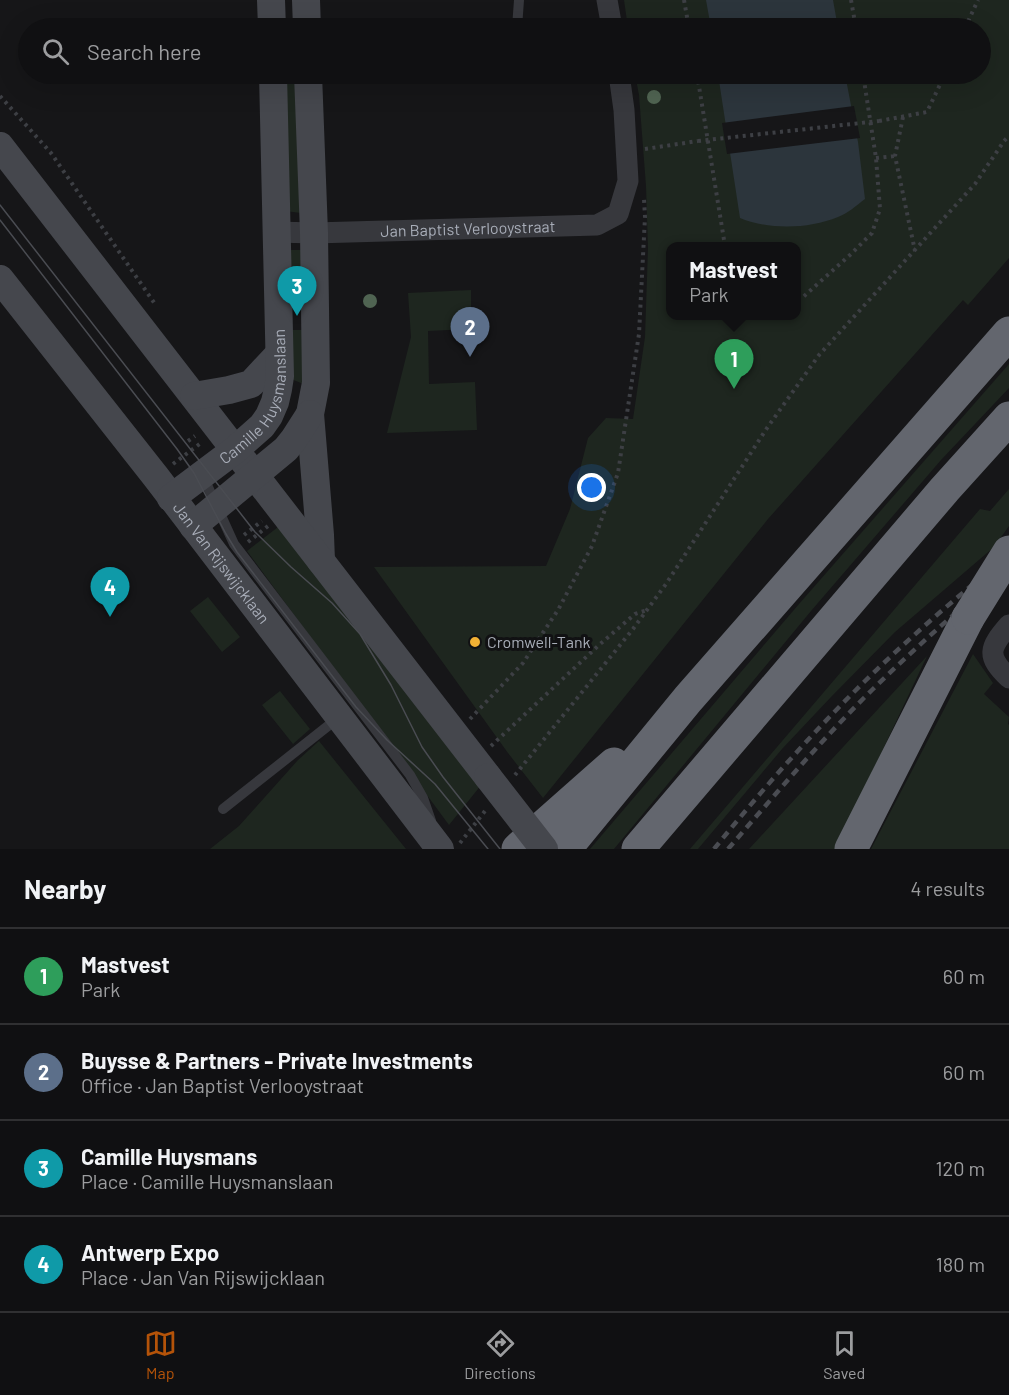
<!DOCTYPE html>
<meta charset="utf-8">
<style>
:root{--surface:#101012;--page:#1e1e20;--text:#f1f3f6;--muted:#9c9d9f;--line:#303032;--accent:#b45309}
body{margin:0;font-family:Barlow,sans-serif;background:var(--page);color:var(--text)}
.you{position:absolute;left:592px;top:488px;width:21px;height:21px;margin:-15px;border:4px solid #fff;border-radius:50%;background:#1a73e8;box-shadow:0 0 0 9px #1a73e833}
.badge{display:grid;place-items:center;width:39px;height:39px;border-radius:50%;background:var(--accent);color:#fff;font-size:20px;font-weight:700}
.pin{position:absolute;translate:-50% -50px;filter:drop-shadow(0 2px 3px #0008)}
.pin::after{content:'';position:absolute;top:32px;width:21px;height:18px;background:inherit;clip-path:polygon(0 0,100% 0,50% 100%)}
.popup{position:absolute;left:666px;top:242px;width:135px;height:78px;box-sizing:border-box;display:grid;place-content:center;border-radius:12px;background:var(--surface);filter:drop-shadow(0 2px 4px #0005);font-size:20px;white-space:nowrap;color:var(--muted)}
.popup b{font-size:22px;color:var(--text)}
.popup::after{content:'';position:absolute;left:50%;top:100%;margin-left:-12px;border:12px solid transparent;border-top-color:var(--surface)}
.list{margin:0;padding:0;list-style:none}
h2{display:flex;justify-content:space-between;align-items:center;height:78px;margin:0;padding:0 24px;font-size:26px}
h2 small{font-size:20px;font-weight:400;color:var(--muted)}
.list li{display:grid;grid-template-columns:39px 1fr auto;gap:18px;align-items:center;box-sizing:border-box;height:96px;padding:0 24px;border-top:2px solid var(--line)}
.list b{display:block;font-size:22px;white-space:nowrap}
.list p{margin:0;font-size:20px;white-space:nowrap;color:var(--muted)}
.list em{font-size:20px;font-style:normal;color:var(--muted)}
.icon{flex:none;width:33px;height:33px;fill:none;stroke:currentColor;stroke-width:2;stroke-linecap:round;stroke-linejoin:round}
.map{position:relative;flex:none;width:1009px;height:849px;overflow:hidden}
.search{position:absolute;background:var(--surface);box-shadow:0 6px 24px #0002;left:18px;right:18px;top:18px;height:66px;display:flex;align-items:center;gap:15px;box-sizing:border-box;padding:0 21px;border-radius:33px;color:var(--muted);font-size:22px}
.sheet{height:462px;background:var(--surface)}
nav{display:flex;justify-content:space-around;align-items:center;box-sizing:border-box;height:84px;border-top:2px solid var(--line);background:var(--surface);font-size:16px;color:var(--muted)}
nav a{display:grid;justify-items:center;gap:3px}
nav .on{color:var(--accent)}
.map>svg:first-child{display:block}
.green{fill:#1e261f;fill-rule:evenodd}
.water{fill:#2c353c}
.pier{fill:#161618}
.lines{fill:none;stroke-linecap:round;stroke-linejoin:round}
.path{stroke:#3d3f44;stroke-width:4;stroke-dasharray:3 4.5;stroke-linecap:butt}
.lane{stroke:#37383d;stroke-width:10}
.street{stroke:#37383d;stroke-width:21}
.secondary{stroke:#45474d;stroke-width:28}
.highway{stroke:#63666e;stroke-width:33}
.tram{stroke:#4a4c52;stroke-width:1.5}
.rail{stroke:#4a4c52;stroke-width:4.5;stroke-dasharray:8 6;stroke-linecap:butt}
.path-bridge{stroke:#3d3f44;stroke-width:4;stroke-dasharray:3 4.5;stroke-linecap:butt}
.secondary-bridge{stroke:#45474d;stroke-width:28}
.highway-bridge{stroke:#63666e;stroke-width:33}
.tree{fill:#506452}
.poi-dot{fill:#f2b134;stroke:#111113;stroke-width:2}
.labels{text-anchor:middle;stroke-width:6;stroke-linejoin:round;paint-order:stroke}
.street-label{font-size:16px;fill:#a8adb8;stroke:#111113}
.poi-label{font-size:16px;fill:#a8adb8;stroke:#111113;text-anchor:start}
</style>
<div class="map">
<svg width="1009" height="849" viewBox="0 0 1009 849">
<rect width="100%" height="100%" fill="#161618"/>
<path class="green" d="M624,0H1009V258L968,305L963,300L768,519L543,798L508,753L374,567L546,566L570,509L588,438L606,418L633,419L645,337L648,248L646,186L639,95L635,74H980V28H628ZM671,246H797V316H671Z
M281,74H297L301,213L285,211Z
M291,250H303L304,304H291Z
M471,290V329L428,331L429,384L475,382L477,430L387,433L411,337L408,293Z
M293,330H307L306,385L291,379Z
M1009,364V388L941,460L811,611L614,849H590L799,604Z
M1009,489V526L994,547L895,632L831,697L782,749L698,849H690L980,509L990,511Z
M282,524L482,784L449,825L247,551Z
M208,597L240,637L222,652L190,611Z
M973,654L993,683L984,694L1009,717L1008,724L1009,725V849H871Z
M927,656L836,849H749Z
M280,691L310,729L293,744L262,705Z
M319,741L406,849H210L239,826L298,760Z"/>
<path class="water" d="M706,0H833L838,28H711Z
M718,74H845L858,142L865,199C857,205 847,214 838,217C809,229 769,230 740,218Z"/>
<path class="pier" d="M854,106L860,138L727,154L722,123Z"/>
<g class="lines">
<path class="path" d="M684,0L689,28
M851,0L856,28
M965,28L978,0
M697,74L725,246
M0,96L51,153L155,304
M903,117L895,156L915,251
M879,121L927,112L945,74
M645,149L698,141
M876,158L895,156
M797,299L803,297L851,254L872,233L880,209L876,158L863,74
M188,441L195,436
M173,464L201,443
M244,535L262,521
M248,542L268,526
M470,719L523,663L558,610L592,546L618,473L639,334L645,217L644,199
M491,746L599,645L635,614L647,610
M515,775L633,629L666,584L767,428L819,355L975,184L1004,141L1009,136
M460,843L485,811"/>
<path class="lane" d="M517,28L519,0
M203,476L234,544L410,775L423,798L431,821
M223,809L338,718"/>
<g class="street">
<path d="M607,0L612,28"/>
<path id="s1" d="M276,232L314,233L597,225L618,214L628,181L624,110L619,74"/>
<path d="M1009,625C989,648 986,656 1009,678"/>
</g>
<g class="secondary">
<path d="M271,0L272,28"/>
<path d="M306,0L307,28"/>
<path d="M308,74L314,233L316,383L310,414L320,535L321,561"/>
<path d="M0,146L488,777"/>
<path id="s2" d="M0,279L156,477L440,849"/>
<path d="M194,396L229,390L251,384L279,354"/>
<path id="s3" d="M171,498L235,450L262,426L269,416L275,402L278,389L280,376L273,74"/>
<path d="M193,526L286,449L294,439L310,414"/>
</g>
<path class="highway" d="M518,849L614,764
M565,849L688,699L1009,333
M638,849L945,489L1009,418
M851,849L968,618"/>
<path class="tram" d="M0,205L255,532L291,567L332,603L360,634L391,685L422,747L443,777L500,849
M0,220L177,449L194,473L226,534L237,552L356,707L387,740L435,784L488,849"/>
<path class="rail" d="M714,849C761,791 811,734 864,682C910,637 959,595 1009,555
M728,849C775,795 821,740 872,690C916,647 961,607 1009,569"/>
<path class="path-bridge" d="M698,141L879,121"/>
<path class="secondary-bridge" d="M488,777L544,849"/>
<path class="highway-bridge" d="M968,618L1009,552"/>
</g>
<g class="tree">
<circle cx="654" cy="97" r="7"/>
<circle cx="370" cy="301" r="7"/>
</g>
<circle class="poi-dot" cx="475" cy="642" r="6"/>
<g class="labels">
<g class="street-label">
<text dy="6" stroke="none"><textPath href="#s1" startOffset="192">Jan Baptist Verlooystraat</textPath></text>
<text dy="6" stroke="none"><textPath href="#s3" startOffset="140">Camille Huysmanslaan</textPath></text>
<text dy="6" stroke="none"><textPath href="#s2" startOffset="360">Jan Van Rijswijcklaan</textPath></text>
</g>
<g class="poi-label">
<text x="487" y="648">Cromwell-Tank</text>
</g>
</g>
</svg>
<div class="you"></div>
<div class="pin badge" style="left:734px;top:389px;background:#2e9e5b">1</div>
<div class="popup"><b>Mastvest</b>Park</div>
<div class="pin badge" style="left:470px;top:357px;background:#5c6f8a">2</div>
<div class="pin badge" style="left:297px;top:316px;background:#0f9aa8">3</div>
<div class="pin badge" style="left:110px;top:617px;background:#0f9aa8">4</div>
<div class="search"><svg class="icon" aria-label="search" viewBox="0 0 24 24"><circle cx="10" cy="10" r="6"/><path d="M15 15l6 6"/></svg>Search here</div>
</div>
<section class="sheet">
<h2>Nearby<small>4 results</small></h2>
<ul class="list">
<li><span class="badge" style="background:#2e9e5b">1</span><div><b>Mastvest</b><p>Park</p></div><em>60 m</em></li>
<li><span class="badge" style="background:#5c6f8a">2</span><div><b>Buysse &amp; Partners - Private Investments</b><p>Office · Jan Baptist Verlooystraat</p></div><em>60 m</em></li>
<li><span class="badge" style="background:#0f9aa8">3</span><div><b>Camille Huysmans</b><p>Place · Camille Huysmanslaan</p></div><em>120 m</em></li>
<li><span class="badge" style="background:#0f9aa8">4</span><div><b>Antwerp Expo</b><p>Place · Jan Van Rijswijcklaan</p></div><em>180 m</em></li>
</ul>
</section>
<nav>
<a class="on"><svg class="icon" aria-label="map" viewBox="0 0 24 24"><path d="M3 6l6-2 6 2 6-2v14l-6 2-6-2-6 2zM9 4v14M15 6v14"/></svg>Map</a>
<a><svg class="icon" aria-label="directions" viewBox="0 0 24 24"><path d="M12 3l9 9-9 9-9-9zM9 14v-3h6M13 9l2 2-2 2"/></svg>Directions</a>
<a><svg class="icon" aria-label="saved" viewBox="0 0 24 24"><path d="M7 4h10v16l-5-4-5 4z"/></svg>Saved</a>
</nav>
